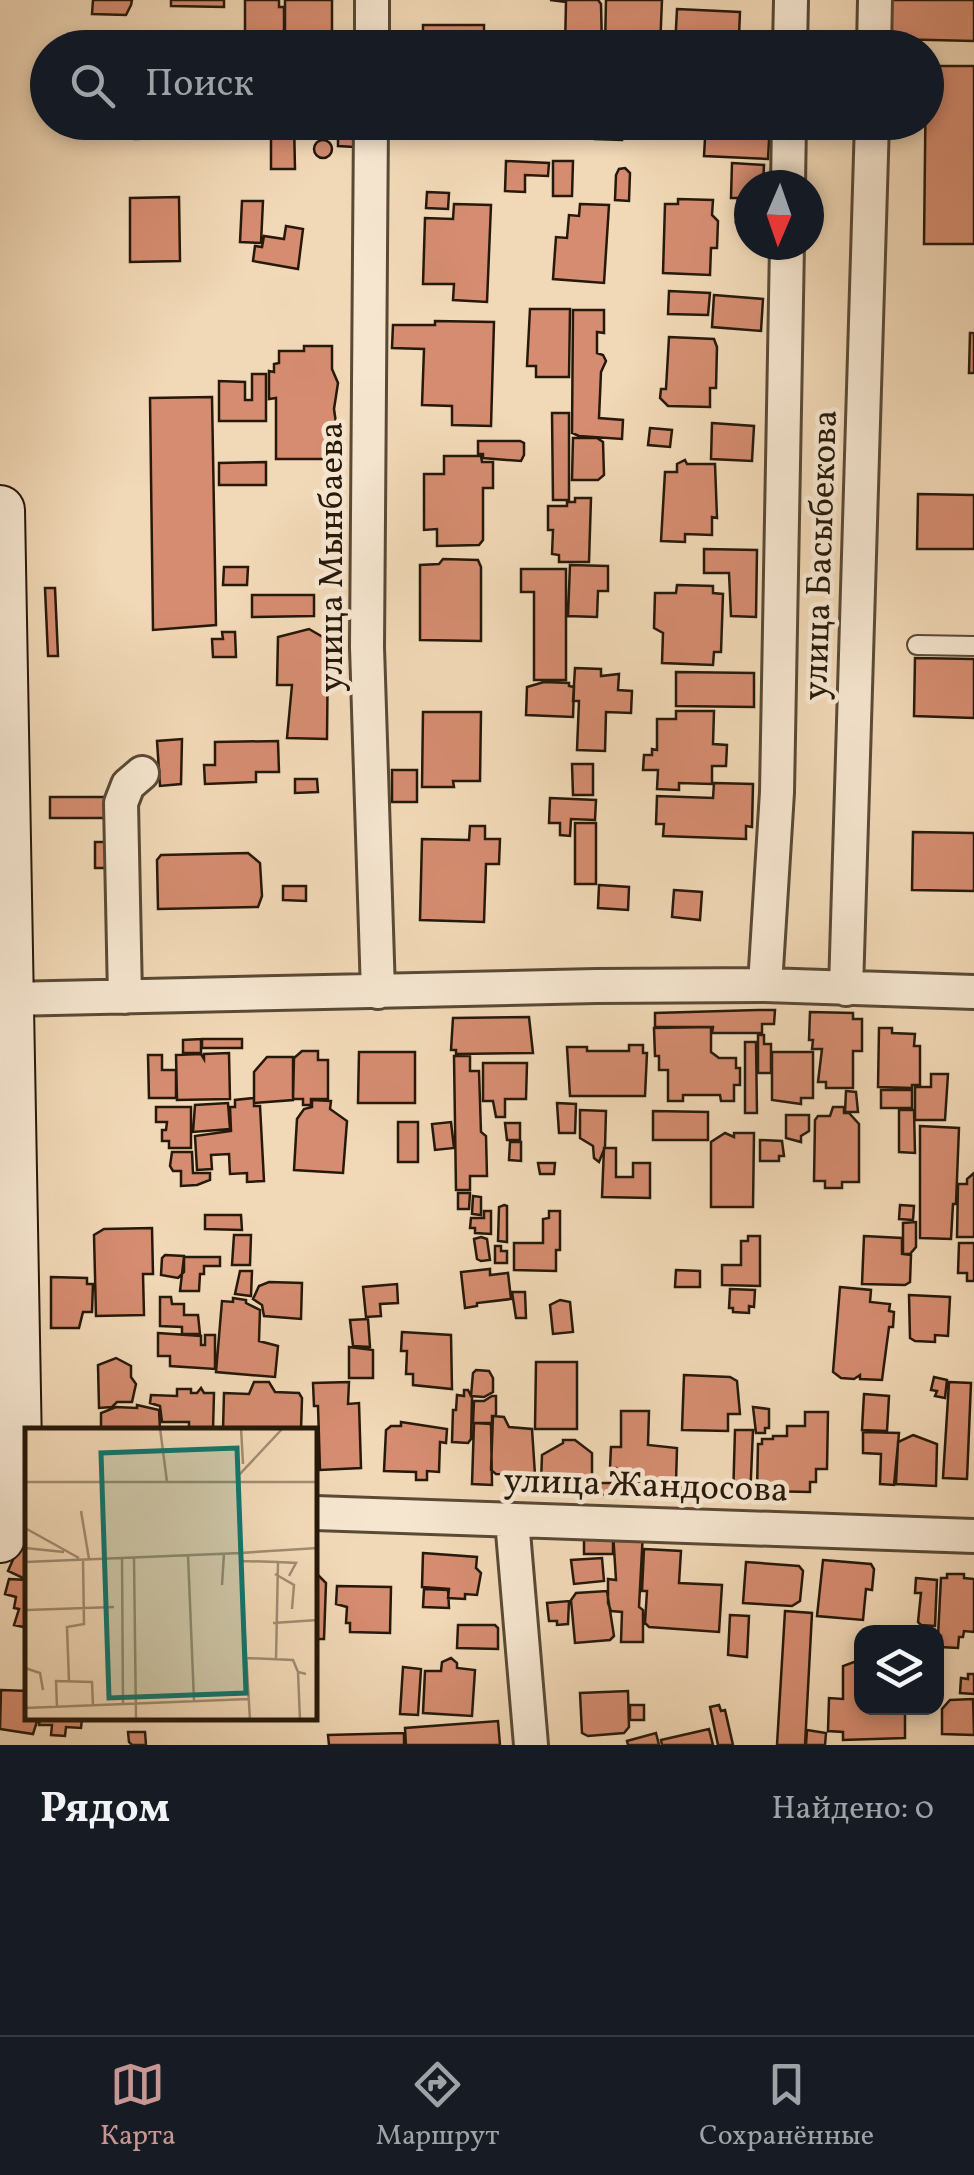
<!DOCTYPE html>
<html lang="ru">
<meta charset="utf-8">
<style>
:root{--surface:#171b24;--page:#20242c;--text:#f1f3f6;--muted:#9ea1a6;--line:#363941;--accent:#c59692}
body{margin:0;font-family:Vollkorn,serif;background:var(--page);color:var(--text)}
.controls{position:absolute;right:30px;bottom:30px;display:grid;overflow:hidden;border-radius:20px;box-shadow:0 5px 15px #0003}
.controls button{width:90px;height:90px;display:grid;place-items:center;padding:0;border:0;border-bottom:2px solid var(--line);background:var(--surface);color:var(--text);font:50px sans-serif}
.compass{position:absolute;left:734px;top:170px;width:90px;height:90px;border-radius:50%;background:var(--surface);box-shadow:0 5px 15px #0003;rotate:182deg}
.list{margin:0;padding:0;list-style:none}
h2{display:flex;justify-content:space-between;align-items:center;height:130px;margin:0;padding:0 40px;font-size:42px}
h2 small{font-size:32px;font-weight:400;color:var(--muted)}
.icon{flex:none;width:55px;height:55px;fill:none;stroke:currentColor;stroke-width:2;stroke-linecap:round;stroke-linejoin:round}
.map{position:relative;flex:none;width:974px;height:1745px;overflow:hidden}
.search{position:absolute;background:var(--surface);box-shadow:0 5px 15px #0003;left:30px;right:30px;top:30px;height:110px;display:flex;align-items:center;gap:25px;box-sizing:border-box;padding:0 35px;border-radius:55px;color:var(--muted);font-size:38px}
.sheet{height:290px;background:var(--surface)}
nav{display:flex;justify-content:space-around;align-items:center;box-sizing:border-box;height:140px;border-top:2px solid var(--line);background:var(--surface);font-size:28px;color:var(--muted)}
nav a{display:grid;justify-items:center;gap:5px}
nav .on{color:var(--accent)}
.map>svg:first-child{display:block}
.building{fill:#d58c70;stroke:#26190a;stroke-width:2.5}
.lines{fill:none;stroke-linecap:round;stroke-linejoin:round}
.lane-casing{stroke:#594935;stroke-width:22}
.street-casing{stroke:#594935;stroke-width:38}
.secondary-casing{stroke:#26190a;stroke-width:52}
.lane{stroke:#f6e6d0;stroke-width:18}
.street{stroke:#f6e6d0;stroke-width:32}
.secondary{stroke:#f6e6d0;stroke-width:48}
.labels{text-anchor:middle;stroke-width:9;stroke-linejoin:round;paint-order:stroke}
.street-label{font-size:35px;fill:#26190a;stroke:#f6e6d0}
.inset-road{fill:none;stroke:#a08c71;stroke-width:2.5}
.view{fill:#0f766e;fill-opacity:0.15;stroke:#0f766e;stroke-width:5}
.inset-edge{fill:none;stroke:#26190a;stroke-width:5}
</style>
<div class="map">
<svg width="974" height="1745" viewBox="0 0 974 1745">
<rect width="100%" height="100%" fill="#f1d8b6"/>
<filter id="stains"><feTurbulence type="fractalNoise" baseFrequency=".002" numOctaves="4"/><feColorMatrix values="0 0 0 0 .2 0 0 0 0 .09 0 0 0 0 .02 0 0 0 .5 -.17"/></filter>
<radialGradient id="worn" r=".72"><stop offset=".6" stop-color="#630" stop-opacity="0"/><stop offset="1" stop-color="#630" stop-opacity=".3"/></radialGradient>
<path class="building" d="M93,0H132L131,5L126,15L92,14Z
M171,0H224V7L171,6Z
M245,0H279V7H284V48H245Z
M285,0H332V48H285Z
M550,0H598L601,4L602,48H565L566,2Z
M606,0H662L660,48H605Z
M892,0H974V41L891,39Z
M677,9L740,12L739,35H746L745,48H675Z
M423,25H484V48H429L423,45Z
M132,32H166V48H132Z
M926,66H974V244H924Z
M274,122H294L295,169H271V133H274Z
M318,122H354V147L338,146V127H318Z
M596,122H622V140L595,139Z
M706,122H770L768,159L704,156Z
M166,125L167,138L135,139L134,126Z
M314 149a9 9 0 1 1 18 0a9 9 0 1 1-18 0Z
M506,161L549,163L548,176L525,175V192L505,191Z
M553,161H573L572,196H553Z
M732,163L764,165L763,185H749V223L736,222L738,198H731Z
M625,168L630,173L629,201L615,200L616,175L619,169Z
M427,192L449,193L448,209L426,208Z
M179,197L180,261L130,262V198Z
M678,199L713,200L712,215L718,221L717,248H711L710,275L663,273L665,204H678Z
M242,201H263L261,243L240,242Z
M454,204L491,205L487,302L453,300L454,284H423L425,218L453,219Z
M580,204L609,205L604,283L553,279L556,237L567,238L569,215L579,216Z
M286,226L303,229L298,269L253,261L255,246L262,247L264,236L284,239Z
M669,291L710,293L708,315L668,314Z
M714,295L763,299L761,331L712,327Z
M530,309H570L569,377H536V366H527Z
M573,310H604V333L597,332V353L603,355L606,361L601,372L599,418L623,420L622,439L579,436L572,433Z
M435,321L494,322L491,426L452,425V406L422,405L424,349L392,348L393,325H435Z
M970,333H974V373H969Z
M669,337L714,339L717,347L716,388H710V407L668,406L660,398L661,389H666Z
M304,346H332V369L338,383L334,409L338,437L331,444V459H276V398L269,399V371L274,372V364L279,363V351H304Z
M252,374H266V421H219V381L245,382V400H252Z
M212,397L216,625L153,630L150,398Z
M552,413H569V500H553Z
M712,423L754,426L752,461L711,459Z
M650,428L672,430L670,447L648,445Z
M573,438H597L603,442L604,475L598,480H572Z
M478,441H520L524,443V455L521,461L483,458V454H478Z
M444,456H481L482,462H493V488H483V540L479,545L437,546V529L424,530V474H444Z
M685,460L687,464H715L717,518L712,517V535L685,534V542L661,541L665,472H677V464Z
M266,462V485H219V463Z
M918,494L974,495V549H917Z
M575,498H591L589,562H559V555L552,554L553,530H548V506H567V502H575Z
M704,549L757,550L756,617L731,616L729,573H704Z
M443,559L478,560L481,567V641L420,640V565L439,564Z
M570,565L608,566V591H598L597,617L568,616Z
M224,567H248L247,585H223Z
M521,569H566V680H534V592H521Z
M677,585L713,586V593L723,594L721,652H714L713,665L662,663L663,633L654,628L655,593H676Z
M45,588H55L58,656H48Z
M252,595H314V616L252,617Z
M309,629L328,640L327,739L287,738L292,685H277L278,637Z
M222,632H235L236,657H213L212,639H223Z
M915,658L974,659V718L914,716Z
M575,668L601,669V676L619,674L618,690L632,691L631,713L606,712L605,751L577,750L579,701H573Z
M676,672L754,673V707L676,706Z
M544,682L569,683V686L574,687L573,717L526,715L527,687Z
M676,711H714L713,744L727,745L726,766H712V784L679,783V790L657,789L658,770H643L644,755H652V749L657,750V719H676Z
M423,712H481L480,781H453L454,787H422Z
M182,739L181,784L160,786L157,741Z
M278,741L279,772H256V782L205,784L204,765H215V742Z
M572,764H593V795H573Z
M392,770H417V802H392Z
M295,779H317L318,792L295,793Z
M714,783L753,784L752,827L746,826V839L663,836L664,824H656L657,796L713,798Z
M50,797H110V818H50Z
M550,798L596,800L595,820L571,819L570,836L560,835V823H549Z
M575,823H596V884H575Z
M470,826H485V839H500L499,864H486L484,922L420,920L422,839L469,840Z
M913,832L974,833V891L912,890Z
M95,842H106L107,868H95Z
M248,853L260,863L262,896L258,907L158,909L157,860L161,855Z
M599,885L629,887L628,910L598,908Z
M283,886H306V901L283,900Z
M674,890L702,892L700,920L672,917Z
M758,1010H775L774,1024H762V1033H712L713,1027H655V1013Z
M810,1012L853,1013V1019H862V1051H853V1088H826V1082H818L822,1049H812L813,1040H809Z
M529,1017L533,1053L456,1054V1050H451L453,1018Z
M711,1027V1052L719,1058H736V1068H740V1085H734V1101H721L720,1095H683V1101H668V1070H659V1056H655L654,1028Z
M879,1028H892V1033L915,1034L914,1046H920V1085H912V1088L878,1087Z
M758,1035H764V1044H771V1073H758Z
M201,1039V1053H183V1040Z
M202,1039H242V1048H202Z
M745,1042H756L757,1113H745Z
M629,1045H643V1053H647L645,1096H570L567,1047H587V1051H629Z
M302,1051H318V1060H328V1099H311V1105H303V1099H293L294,1058Z
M359,1052H415V1103H358Z
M772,1052H813V1098H801V1104L772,1100Z
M229,1053L230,1099L177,1100L176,1055L201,1054L204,1059V1054Z
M148,1055H162V1070H176V1098H149Z
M454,1056H470V1071H479L481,1132L486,1136L487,1176H470V1190H456Z
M267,1057H293V1100L254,1103V1072Z
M483,1063H527L526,1099H505V1117H496L493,1101H483Z
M931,1074H948L945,1120H915V1087H931Z
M881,1090H912V1108H881Z
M846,1091L856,1092L858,1112H845Z
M254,1098V1106H260L264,1181L247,1182V1173L230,1174L229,1154L211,1155L212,1169L197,1170L195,1136L231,1131L230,1107H235V1100Z
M312,1100L331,1101L330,1109L347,1121L343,1173L294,1170L297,1119L304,1109L312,1107Z
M228,1103L230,1129L193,1132L195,1105Z
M557,1103L576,1104L575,1133H559Z
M156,1107H191V1148H169V1141H162V1130H166L167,1122H156Z
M833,1107H844V1113H849L859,1124V1182H842V1188H825V1181H814L815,1120L818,1116H830Z
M580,1110L606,1111L605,1147L599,1162L594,1158L593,1146L580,1138Z
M899,1110H914L915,1153L899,1152Z
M653,1111L708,1112V1140H653Z
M786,1115H809V1131L801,1136V1142L786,1138Z
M398,1122H418V1162H398Z
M451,1122L454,1148L435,1150L432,1124Z
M505,1123H520V1140H507Z
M920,1126L959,1128L956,1204H953L951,1239L920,1238Z
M725,1133L734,1137V1133H754L753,1207H711V1142Z
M760,1140L782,1141L784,1156H779V1161H760Z
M510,1142H521V1161L509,1160Z
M604,1148H616V1177H633V1163H650V1198L602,1197Z
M172,1152H192L193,1173H210V1180L197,1185L181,1186V1171H173L170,1166Z
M538,1163H555L554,1174H540Z
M974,1173V1237H957L958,1184H967V1179Z
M458,1193H470L469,1209H458Z
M473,1196L481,1197V1215L472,1214Z
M504,1205L507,1206V1242L498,1241L499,1207Z
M900,1205L914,1206L913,1220L899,1219Z
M484,1211H491V1234L475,1233V1228H470L471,1218H484Z
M549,1211H560V1250H556V1271L514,1270V1243H543V1219L549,1218Z
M205,1215H241L242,1230L205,1229Z
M916,1222V1247L910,1254H903V1223Z
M152,1228L153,1274H143L144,1315L96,1316L94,1235L104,1229Z
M234,1235H251L250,1265H232Z
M748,1236H760V1286L722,1285V1265H741V1241H748Z
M864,1236L902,1238V1254L911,1255L910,1282L905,1285L862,1284Z
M481,1237L487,1239L490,1260L481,1261L477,1259L474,1239Z
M959,1243H974V1281H967V1273H958Z
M495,1246H501V1251H507V1263H495Z
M165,1255L184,1256V1272L178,1278L161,1275L162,1258Z
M184,1257H220V1266H204V1274H200L199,1291H180Z
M490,1269V1275L508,1273L511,1299L477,1303V1306L465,1308L461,1272Z
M676,1270L700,1271V1287H675Z
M240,1271H252L251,1296L235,1294Z
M51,1277L87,1278V1284H93L92,1312H83L79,1328H51Z
M269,1282L302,1283L301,1319L264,1316L262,1305L253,1299L259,1286Z
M397,1284L398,1303L380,1304L381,1316L366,1317L363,1287Z
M840,1287L871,1290L870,1302L890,1304L889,1311L894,1312L893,1327H889L882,1380L860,1379V1375L854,1379L841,1378L833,1372Z
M730,1289L755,1290L754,1307L749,1306V1313L733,1312V1308H729Z
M512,1292H525L526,1318H516Z
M909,1295L950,1297L948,1336L935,1335V1342L915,1341L910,1338Z
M160,1297H171L172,1304H184V1315H198L200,1334H182V1327L160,1326Z
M233,1298L246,1300V1303L260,1310L259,1341L278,1346L275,1377L216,1372L222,1301L233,1302Z
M560,1300L570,1302L573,1332L553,1334L550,1305Z
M368,1319L370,1347L353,1346L350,1320Z
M402,1332L451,1335L452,1389L413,1385V1374H406L407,1351H401Z
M158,1333L201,1336V1345H205V1335H215V1369L170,1366V1356H158Z
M349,1347L373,1350V1378H349Z
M116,1358L131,1366V1377L136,1384L132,1402H117L112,1407L99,1408L98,1365Z
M536,1362H577V1429H535Z
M476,1370L489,1371L493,1378V1392L484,1397L471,1396L473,1373Z
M684,1375L730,1377L737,1381L740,1414H728V1431L682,1430Z
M934,1377L947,1380L945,1398L935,1396L937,1391L931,1390Z
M254,1382H269L275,1392L299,1393L302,1398L301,1430H223L224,1393L249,1394Z
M349,1382L348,1404L359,1403L361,1468L320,1470L318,1406H314L313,1383Z
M949,1382L971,1383L967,1479L943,1478Z
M201,1388L204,1393H214L213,1430H189V1422H162L160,1406L150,1403L151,1395L177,1396V1389H191V1393H197Z
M464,1390H468L472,1398L471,1439L468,1443L452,1442L453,1410H456L457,1395L464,1396Z
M864,1394L889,1396L887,1431L862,1430Z
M492,1396H496V1416H492V1423H473L474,1401H484Z
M137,1405L159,1410L160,1430H101V1413L116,1407L137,1408Z
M753,1407L769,1409V1428H765V1433H756Z
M621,1411H649L648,1445L677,1448L676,1482L616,1481V1468H610L611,1447H621Z
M805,1412H828L827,1469H816V1482H810V1492L757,1491L758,1444H762V1439H773V1436H787V1426H805Z
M493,1416L504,1417L509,1427L532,1429L535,1475L496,1474L491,1470Z
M401,1422L447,1429L446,1443L440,1442L439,1472L427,1471V1480H416V1472L384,1471L386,1430L391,1426H401Z
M474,1423L491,1424L492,1485L472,1484Z
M735,1430H753L750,1500L733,1499Z
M863,1432L899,1433L894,1485L880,1484L881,1454L863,1453Z
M913,1435L937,1444L936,1486L896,1484L898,1442Z
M563,1440H575L592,1453V1484L541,1483L542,1455L563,1443Z
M681,1480H695V1498H681Z
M598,1483H621L622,1495L597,1494Z
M584,1532L613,1533V1554H584Z
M613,1532H643L639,1607L643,1610V1642H621L622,1612L611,1611L608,1603V1579L616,1580Z
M19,1546L28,1550V1578L25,1579L8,1571Z
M644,1549L681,1551L679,1583L722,1585L719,1632L649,1627L645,1623L647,1591H642Z
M423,1553L477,1557L476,1568L481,1573L477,1595L465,1594V1599L448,1598L449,1589L422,1587Z
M602,1558L604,1581L574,1584L571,1560Z
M823,1560L871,1564L874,1569L872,1590L866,1589L863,1620L817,1616Z
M746,1562L799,1566L803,1571L800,1601L792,1606L743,1603Z
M315,1572L326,1583L324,1639H315Z
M947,1574H964V1578L974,1579V1632L964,1631L963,1637H959L958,1648L940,1647L941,1636H938L941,1578H947Z
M916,1578L937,1580L935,1626L921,1625L918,1622L921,1593H915Z
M9,1579L28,1580V1628L14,1625L19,1609L14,1608L16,1597L5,1594Z
M337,1586L391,1587L390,1633L350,1632V1623H346L347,1607L336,1604Z
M424,1589L448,1590L449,1608L423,1607Z
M607,1591L614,1636L610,1640L575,1643L571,1600L576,1593Z
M569,1601L568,1624L557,1625V1621H549L547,1603Z
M785,1611L812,1613L805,1745H777Z
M730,1615L749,1616L747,1657L728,1655Z
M458,1625H495L498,1628V1649L457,1648Z
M451,1658L457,1663V1668L475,1670L472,1716L423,1713L425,1671H441L442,1662Z
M862,1659V1708H905V1738L843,1740V1732L828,1731L829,1698L843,1699V1666Z
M403,1667L421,1669L418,1715L400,1714Z
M968,1674H974V1694L960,1693L961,1678L968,1679Z
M1,1690L28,1691V1718H38L33,1734L0,1729Z
M628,1691L629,1727L624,1733L588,1736L582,1733L580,1693Z
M973,1699L974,1735L942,1734V1709L950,1700Z
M630,1705H644V1720H630Z
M719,1705L721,1711L725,1710L733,1745H718L710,1707Z
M40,1718H82L81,1728L66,1727L65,1736L51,1735L52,1725H39Z
M498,1721L500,1745H406L405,1728Z
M709,1729L713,1745H662L661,1740Z
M807,1730L826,1733L825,1745H806Z
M128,1732H145L146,1745H132L129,1742Z
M404,1733V1745H329L328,1735Z
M656,1733L659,1745H628L627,1741Z"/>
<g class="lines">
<defs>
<path id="lane" d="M917,645L974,646"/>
<path id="street" d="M372,48V0
M790,48L791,0
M874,48L875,0
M371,122L367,647L378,992
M788,185L789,122
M765,985L777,792L787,245
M846,989L872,122
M125,997L121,803L128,785L142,773
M9,999L596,986L765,985L974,992
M315,1513L974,1536
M512,1520L531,1745"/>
<path id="secondary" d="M0,510L17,1448L14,1499L0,1538"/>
</defs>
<use href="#lane" class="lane-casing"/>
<use href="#street" class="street-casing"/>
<use href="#secondary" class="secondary-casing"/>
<use href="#lane" class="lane"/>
<use href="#street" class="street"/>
<use href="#secondary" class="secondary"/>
</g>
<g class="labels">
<g class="street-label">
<text transform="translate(819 555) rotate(-88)" y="12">улица Басыбекова</text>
<text transform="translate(330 557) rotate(-90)" y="12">улица Мынбаева</text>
<text transform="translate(646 1484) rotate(2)" y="12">улица Жандосова</text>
</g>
</g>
<g transform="translate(25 1428)">
<rect width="292" height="292" fill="#f1d8b6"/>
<path class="inset-road" d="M135,0L142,54M216,0L218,36M0,54H293M56,83L64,131M0,100L54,130M0,120L39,124M163,127L169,273M97,130L98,277M109,130L111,292M215,133L253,134L251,231M0,134L215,125L214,47L258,0M253,134L271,135L264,148M250,146L269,157L267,181M197,157L199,125M2,182L89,179M248,195L293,192M221,230L268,232L273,244L281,246M0,240L15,245L18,262M273,244L275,292M44,253L42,199L59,196L58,131M32,279L31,253L67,254L68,278M0,280L224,271M225,292L215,125L293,120"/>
<path class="view" d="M212,20L221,265L84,270L76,25Z"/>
<rect width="292" height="292" class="inset-edge"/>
</g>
<rect width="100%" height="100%" filter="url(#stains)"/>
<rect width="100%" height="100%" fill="url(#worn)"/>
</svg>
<div class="controls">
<button><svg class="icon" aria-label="layers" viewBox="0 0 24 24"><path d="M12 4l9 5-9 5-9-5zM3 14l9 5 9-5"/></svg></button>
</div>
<svg class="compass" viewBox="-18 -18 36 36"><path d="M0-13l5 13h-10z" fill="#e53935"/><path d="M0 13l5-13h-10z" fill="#9ea1a6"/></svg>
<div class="search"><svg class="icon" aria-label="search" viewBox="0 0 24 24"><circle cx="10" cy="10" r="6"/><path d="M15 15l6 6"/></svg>Поиск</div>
</div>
<section class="sheet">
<h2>Рядом<small>Найдено: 0</small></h2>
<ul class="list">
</ul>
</section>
<nav>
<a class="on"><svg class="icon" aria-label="map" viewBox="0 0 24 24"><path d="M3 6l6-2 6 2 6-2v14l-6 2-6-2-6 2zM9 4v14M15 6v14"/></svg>Карта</a>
<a><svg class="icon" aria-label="directions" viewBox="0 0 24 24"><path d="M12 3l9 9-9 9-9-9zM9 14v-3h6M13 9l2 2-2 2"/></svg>Маршрут</a>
<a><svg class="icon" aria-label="saved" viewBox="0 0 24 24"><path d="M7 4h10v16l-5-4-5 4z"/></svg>Сохранённые</a>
</nav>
